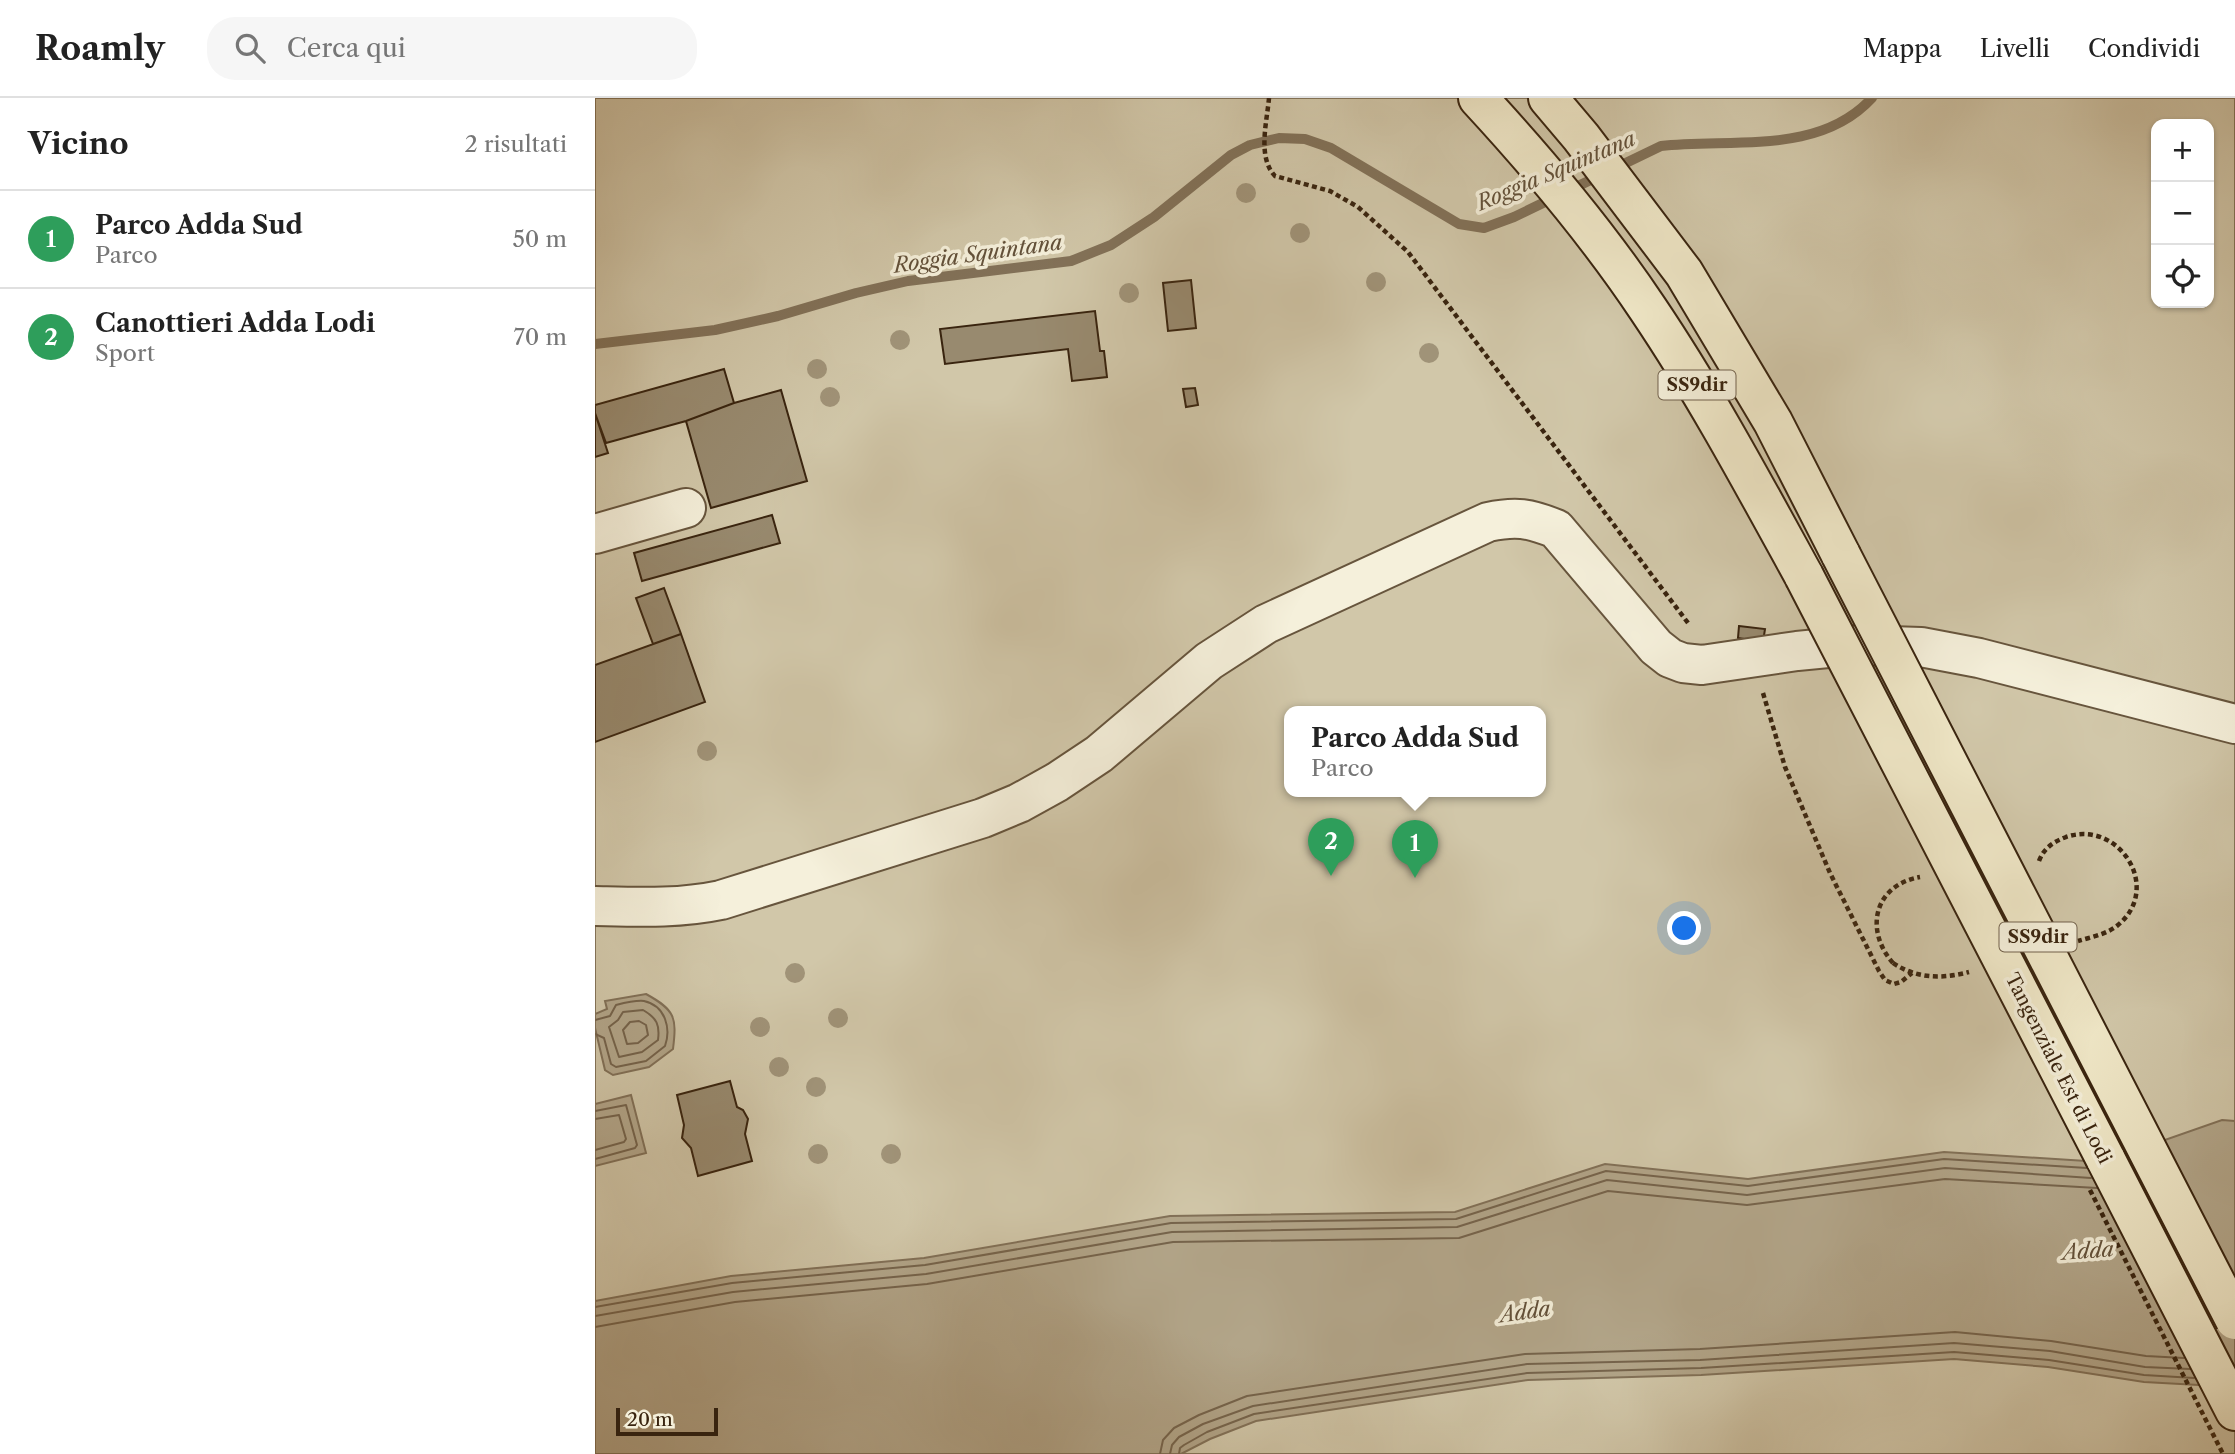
<!DOCTYPE html>
<html lang="it">
<meta charset="utf-8">
<style>
:root{--surface:#fff;--page:#f6f6f6;--text:#222;--muted:#767676;--line:#e0e0e0;--accent:#111827}
body{margin:0;font-family:"Libre Caslon Text",serif;background:var(--page);color:var(--text)}
.controls{position:absolute;right:21px;top:21px;display:grid;overflow:hidden;border-radius:14px;box-shadow:0 2px 5px #0004}
.controls button{width:63px;height:63px;display:grid;place-items:center;padding:0;border:0;border-bottom:2px solid var(--line);background:var(--surface);color:var(--text);font:35px sans-serif}
.scale{position:absolute;left:21px;bottom:18px;width:102px;box-sizing:border-box;padding-left:7px;border:4px solid #39240f;border-top:0;font-size:19px;line-height:24px;white-space:nowrap;color:#39240f;-webkit-text-stroke:5px #f5f0db;paint-order:stroke}
.you{position:absolute;left:1090px;top:831px;width:24px;height:24px;margin:-18px;border:5px solid #fff;border-radius:50%;background:#1a73e8;box-shadow:0 0 0 10px #1a73e833}
.badge{display:grid;place-items:center;width:46px;height:46px;border-radius:50%;background:var(--accent);color:#fff;font-size:23px;font-weight:700}
.pin{position:absolute;translate:-50% -58px;filter:drop-shadow(0 2px 4px #0008)}
.pin::after{content:'';position:absolute;top:37px;width:24px;height:21px;background:inherit;clip-path:polygon(0 0,100% 0,50% 100%)}
.popup{position:absolute;left:689px;top:608px;width:262px;height:91px;box-sizing:border-box;display:grid;place-content:center;border-radius:14px;background:var(--surface);filter:drop-shadow(0 2px 5px #0005);font-size:23px;white-space:nowrap;color:var(--muted)}
.popup b{font-size:26px;color:var(--text)}
.popup::after{content:'';position:absolute;left:50%;top:100%;margin-left:-14px;border:14px solid transparent;border-top-color:var(--surface)}
.list{margin:0;padding:0;list-style:none}
h2{display:flex;justify-content:space-between;align-items:center;height:91px;margin:0;padding:0 28px;font-size:30px}
h2 small{font-size:23px;font-weight:400;color:var(--muted)}
.list li{display:grid;grid-template-columns:46px 1fr auto;gap:21px;align-items:center;box-sizing:border-box;height:98px;padding:0 28px;border-top:2px solid var(--line)}
.list b{display:block;font-size:26px;white-space:nowrap}
.list p{margin:0;font-size:23px;white-space:nowrap;color:var(--muted)}
.list em{font-size:23px;font-style:normal;color:var(--muted)}
.icon{flex:none;width:38px;height:38px;fill:none;stroke:currentColor;stroke-width:2;stroke-linecap:round;stroke-linejoin:round}
.map{position:relative;flex:none;width:1640px;height:1356px;overflow:hidden}
header{display:flex;align-items:center;gap:42px;box-sizing:border-box;height:98px;padding:0 35px;background:var(--surface);border-bottom:2px solid var(--line)}
header strong{font-size:33px}
nav{display:flex;gap:38px;margin-inline-start:auto;font-size:24px}
.search{width:490px;height:63px;background:var(--page);display:flex;align-items:center;gap:18px;box-sizing:border-box;padding:0 24px;border-radius:28px;color:var(--muted);font-size:26px}
main{display:flex}
aside{flex:1;background:var(--surface)}
.map>svg:first-child{display:block}
.green{fill:#d1c7a9;stroke:#85765c;stroke-width:2;fill-rule:evenodd}
.water{fill:#b2a589;stroke:#827158;stroke-width:2}
.lines{fill:none;stroke-linecap:round;stroke-linejoin:round}
.shore{stroke:#76644c;stroke-width:2}
.stream{stroke:#827158;stroke-width:10}
.building{fill:#988a6f;stroke:#39240f;stroke-width:2}
.minor-casing{stroke:#67553d;stroke-width:42}
.highway-casing{stroke:#39240f;stroke-width:42}
.path{stroke:#39240f;stroke-width:4.5;stroke-dasharray:5 3.5;stroke-linecap:butt}
.minor{stroke:#f5f0db;stroke-width:38}
.highway{stroke:#f0e8c8;stroke-width:38}
.highway-bridge-casing{stroke:#39240f;stroke-width:42;stroke-linecap:butt}
.path-bridge{stroke:#39240f;stroke-width:4.5;stroke-dasharray:5 3.5;stroke-linecap:butt}
.highway-bridge{stroke:#f0e8c8;stroke-width:38}
.tree{fill:#a09378}
.labels{text-anchor:middle;stroke-width:7;stroke-linejoin:round;paint-order:stroke}
.shield{fill:#f5f0db;stroke:#71614c;stroke-width:2}
.shield-label{font-size:18px;font-weight:bold;fill:#39240f}
.street-label{font-size:19px;fill:#39240f;stroke:#f5f0db}
.water-label{font-size:21px;font-style:italic;fill:#63513a;stroke:#f5f0db}
</style>
<header>
<strong>Roamly</strong>
<div class="search"><svg class="icon" aria-label="search" viewBox="0 0 24 24"><circle cx="10" cy="10" r="6"/><path d="M15 15l6 6"/></svg>Cerca qui</div>
<nav><a>Mappa</a><a>Livelli</a><a>Condividi</a></nav>
</header>
<main>
<aside>
<h2>Vicino<small>2 risultati</small></h2>
<ul class="list">
<li><span class="badge" style="background:#2e9e5b">1</span><div><b>Parco Adda Sud</b><p>Parco</p></div><em>50 m</em></li>
<li><span class="badge" style="background:#2e9e5b">2</span><div><b>Canottieri Adda Lodi</b><p>Sport</p></div><em>70 m</em></li>
</ul>
</aside>
<div class="map">
<svg width="1640" height="1356" viewBox="0 0 1640 1356">
<rect width="100%" height="100%" fill="#f0e8c8"/>
<filter id="stains"><feTurbulence type="fractalNoise" baseFrequency=".00286" numOctaves="4"/><feColorMatrix values="0 0 0 0 .2 0 0 0 0 .09 0 0 0 0 .02 0 0 0 .5 -.17"/></filter>
<radialGradient id="worn" r=".72"><stop offset=".6" stop-color="#630" stop-opacity="0"/><stop offset="1" stop-color="#630" stop-opacity=".3"/></radialGradient>
<path class="green" d="M0,0H1640V1356H0ZM1561,26H1614V205H1561ZM694,614H946V694H694Z"/>
<path class="water" d="M51,896C80,912 82,919 78,951L54,969L18,977L10,972L0,930V916L12,911L10,903Z
M36,997L51,1055L0,1068V1006Z
M1627,1022L1640,1023V1289L1549,1284L1453,1269L1359,1261L1106,1277L933,1282L661,1323L615,1341L586,1356H0V1203L136,1178L329,1160L575,1118L860,1114L1010,1066L1153,1081L1349,1054L1507,1064Z"/>
<g class="lines">
<path class="shore" d="M48,912C62,920 65,927 63,942L47,954L24,959L14,929L23,922L28,914Z
M0,922L15,918L21,907C29,905 41,902 49,903C71,908 76,931 70,948L51,963L21,969L16,966L9,940L0,936
M44,923L51,927L53,937L43,945L32,946L28,932L35,924Z
M0,1013L31,1007L42,1047L40,1050L0,1061
M0,1021L24,1017L31,1041L29,1044L0,1052
M0,1209L137,1185L330,1167L576,1125L861,1121L1011,1073L1153,1088L1349,1061L1492,1070
M0,1218L138,1194L331,1176L577,1134L862,1129L1012,1082L1152,1097L1350,1070L1496,1080
M0,1229L140,1204L332,1186L578,1144L864,1140L1013,1093L1152,1107L1350,1081L1502,1090
M565,1356L568,1342L579,1330L604,1317L652,1298L930,1256L1105,1251L1360,1234L1456,1243L1551,1258L1589,1260
M575,1356L577,1347L584,1339L608,1326L658,1308L932,1266L1105,1262L1359,1245L1455,1253L1550,1269L1595,1271
M584,1356L585,1350L589,1347L612,1334L659,1316L932,1275L1106,1270L1359,1254L1454,1262L1549,1277L1599,1280"/>
<path class="stream" d="M0,246L120,232L183,218L261,195L313,183L476,163L516,147L559,119L636,57L655,47L684,40L710,41L736,50L864,126L889,130L919,119L1066,48C1136,40 1224,58 1277,0"/>
</g>
<path class="building" d="M596,182L601,230L573,233L568,185Z
M500,213L505,253H509L512,279L477,283L473,251L350,266L345,231Z
M129,271L139,305L91,323L11,345L0,315V307Z
M600,290L603,307L591,309L588,291Z
M186,292L212,383L116,410L91,323L139,305Z
M0,315L13,355L0,359Z
M177,417L185,445L47,483L39,455Z
M69,490L86,536L58,546L41,500Z
M1144,528L1170,531L1168,544L1143,540Z
M86,536L110,604L0,644V567Z
M135,983L142,1009L148,1012L153,1021L150,1036L157,1063L103,1078L96,1050L87,1040L89,1027L82,997Z"/>
<g class="lines">
<defs>
<path id="minor" d="M0,436L91,410
M0,808C43,809 83,811 126,802L388,720L424,705L462,684L504,656L614,563L671,526L893,424C921,418 934,420 961,431L1061,549L1075,560L1088,565L1107,567L1202,553L1264,547L1326,549L1384,560L1640,626"/>
<path id="highway" d="M883,0C944,66 1003,136 1053,211C1111,297 1159,387 1209,478
M953,0L986,39L1089,175L1178,324L1246,457
M1510,1060L1640,1313"/>
</defs>
<use href="#minor" class="minor-casing"/>
<use href="#highway" class="highway-casing"/>
<path class="path" d="M674,0C672,24 662,59 680,78L735,93L763,109L813,154L1093,525
M1168,595L1190,669L1235,775L1284,873L1290,882L1299,886L1306,884L1317,875
M1444,763C1449,750 1458,744 1471,739C1524,721 1568,790 1523,827C1512,836 1497,839 1483,843
M1298,865C1322,881 1347,881 1374,874"/>
<use href="#minor" class="minor"/>
<use href="#highway" class="highway"/>
<defs>
<path id="highway-bridge" d="M1246,457L1640,1222
M1209,478L1510,1060"/>
</defs>
<use href="#highway-bridge" class="highway-bridge-casing"/>
<path class="path-bridge" d="M1298,865C1269,832 1279,787 1325,779
M1495,1092L1628,1356"/>
<use href="#highway-bridge" class="highway-bridge"/>
</g>
<g class="tree">
<circle cx="651" cy="95" r="10"/>
<circle cx="705" cy="135" r="10"/>
<circle cx="781" cy="184" r="10"/>
<circle cx="534" cy="195" r="10"/>
<circle cx="305" cy="242" r="10"/>
<circle cx="834" cy="255" r="10"/>
<circle cx="222" cy="271" r="10"/>
<circle cx="235" cy="299" r="10"/>
<circle cx="112" cy="653" r="10"/>
<circle cx="200" cy="875" r="10"/>
<circle cx="243" cy="920" r="10"/>
<circle cx="165" cy="929" r="10"/>
<circle cx="184" cy="969" r="10"/>
<circle cx="221" cy="989" r="10"/>
<circle cx="223" cy="1056" r="10"/>
<circle cx="296" cy="1056" r="10"/>
</g>
<g class="labels">
<g class="shield">
<rect x="1063.5" y="272.5" width="77" height="29" rx="5"/>
<rect x="1404.5" y="824.5" width="77" height="29" rx="5"/>
</g>
<g class="shield-label">
<text x="1102" y="293">SS9dir</text>
<text x="1443" y="845">SS9dir</text>
</g>
<g class="street-label">
<text transform="translate(1464 970) rotate(63)" y="7">Tangenziale Est di Lodi</text>
</g>
<g class="water-label">
<text transform="translate(961 73) rotate(-23)" y="7">Roggia Squintana</text>
<text transform="translate(383 156) rotate(-8)" y="7">Roggia Squintana</text>
<text transform="translate(1493 1153) rotate(-4)" y="7">Adda</text>
<text transform="translate(930 1214) rotate(-8)" y="7">Adda</text>
</g>
</g>
<rect width="100%" height="100%" filter="url(#stains)"/>
<rect width="100%" height="100%" fill="url(#worn)"/>
</svg>
<div class="controls">
<button>+</button>
<button>−</button>
<button><svg class="icon" aria-label="locate" viewBox="0 0 24 24"><circle cx="12" cy="12" r="6"/><path d="M12 2v4M12 18v4M2 12h4M18 12h4"/></svg></button>
</div>
<div class="scale">20 m</div>
<div class="you"></div>
<div class="pin badge" style="left:820px;top:780px;background:#2e9e5b">1</div>
<div class="popup"><b>Parco Adda Sud</b>Parco</div>
<div class="pin badge" style="left:736px;top:778px;background:#2e9e5b">2</div>
</div>
</main>
